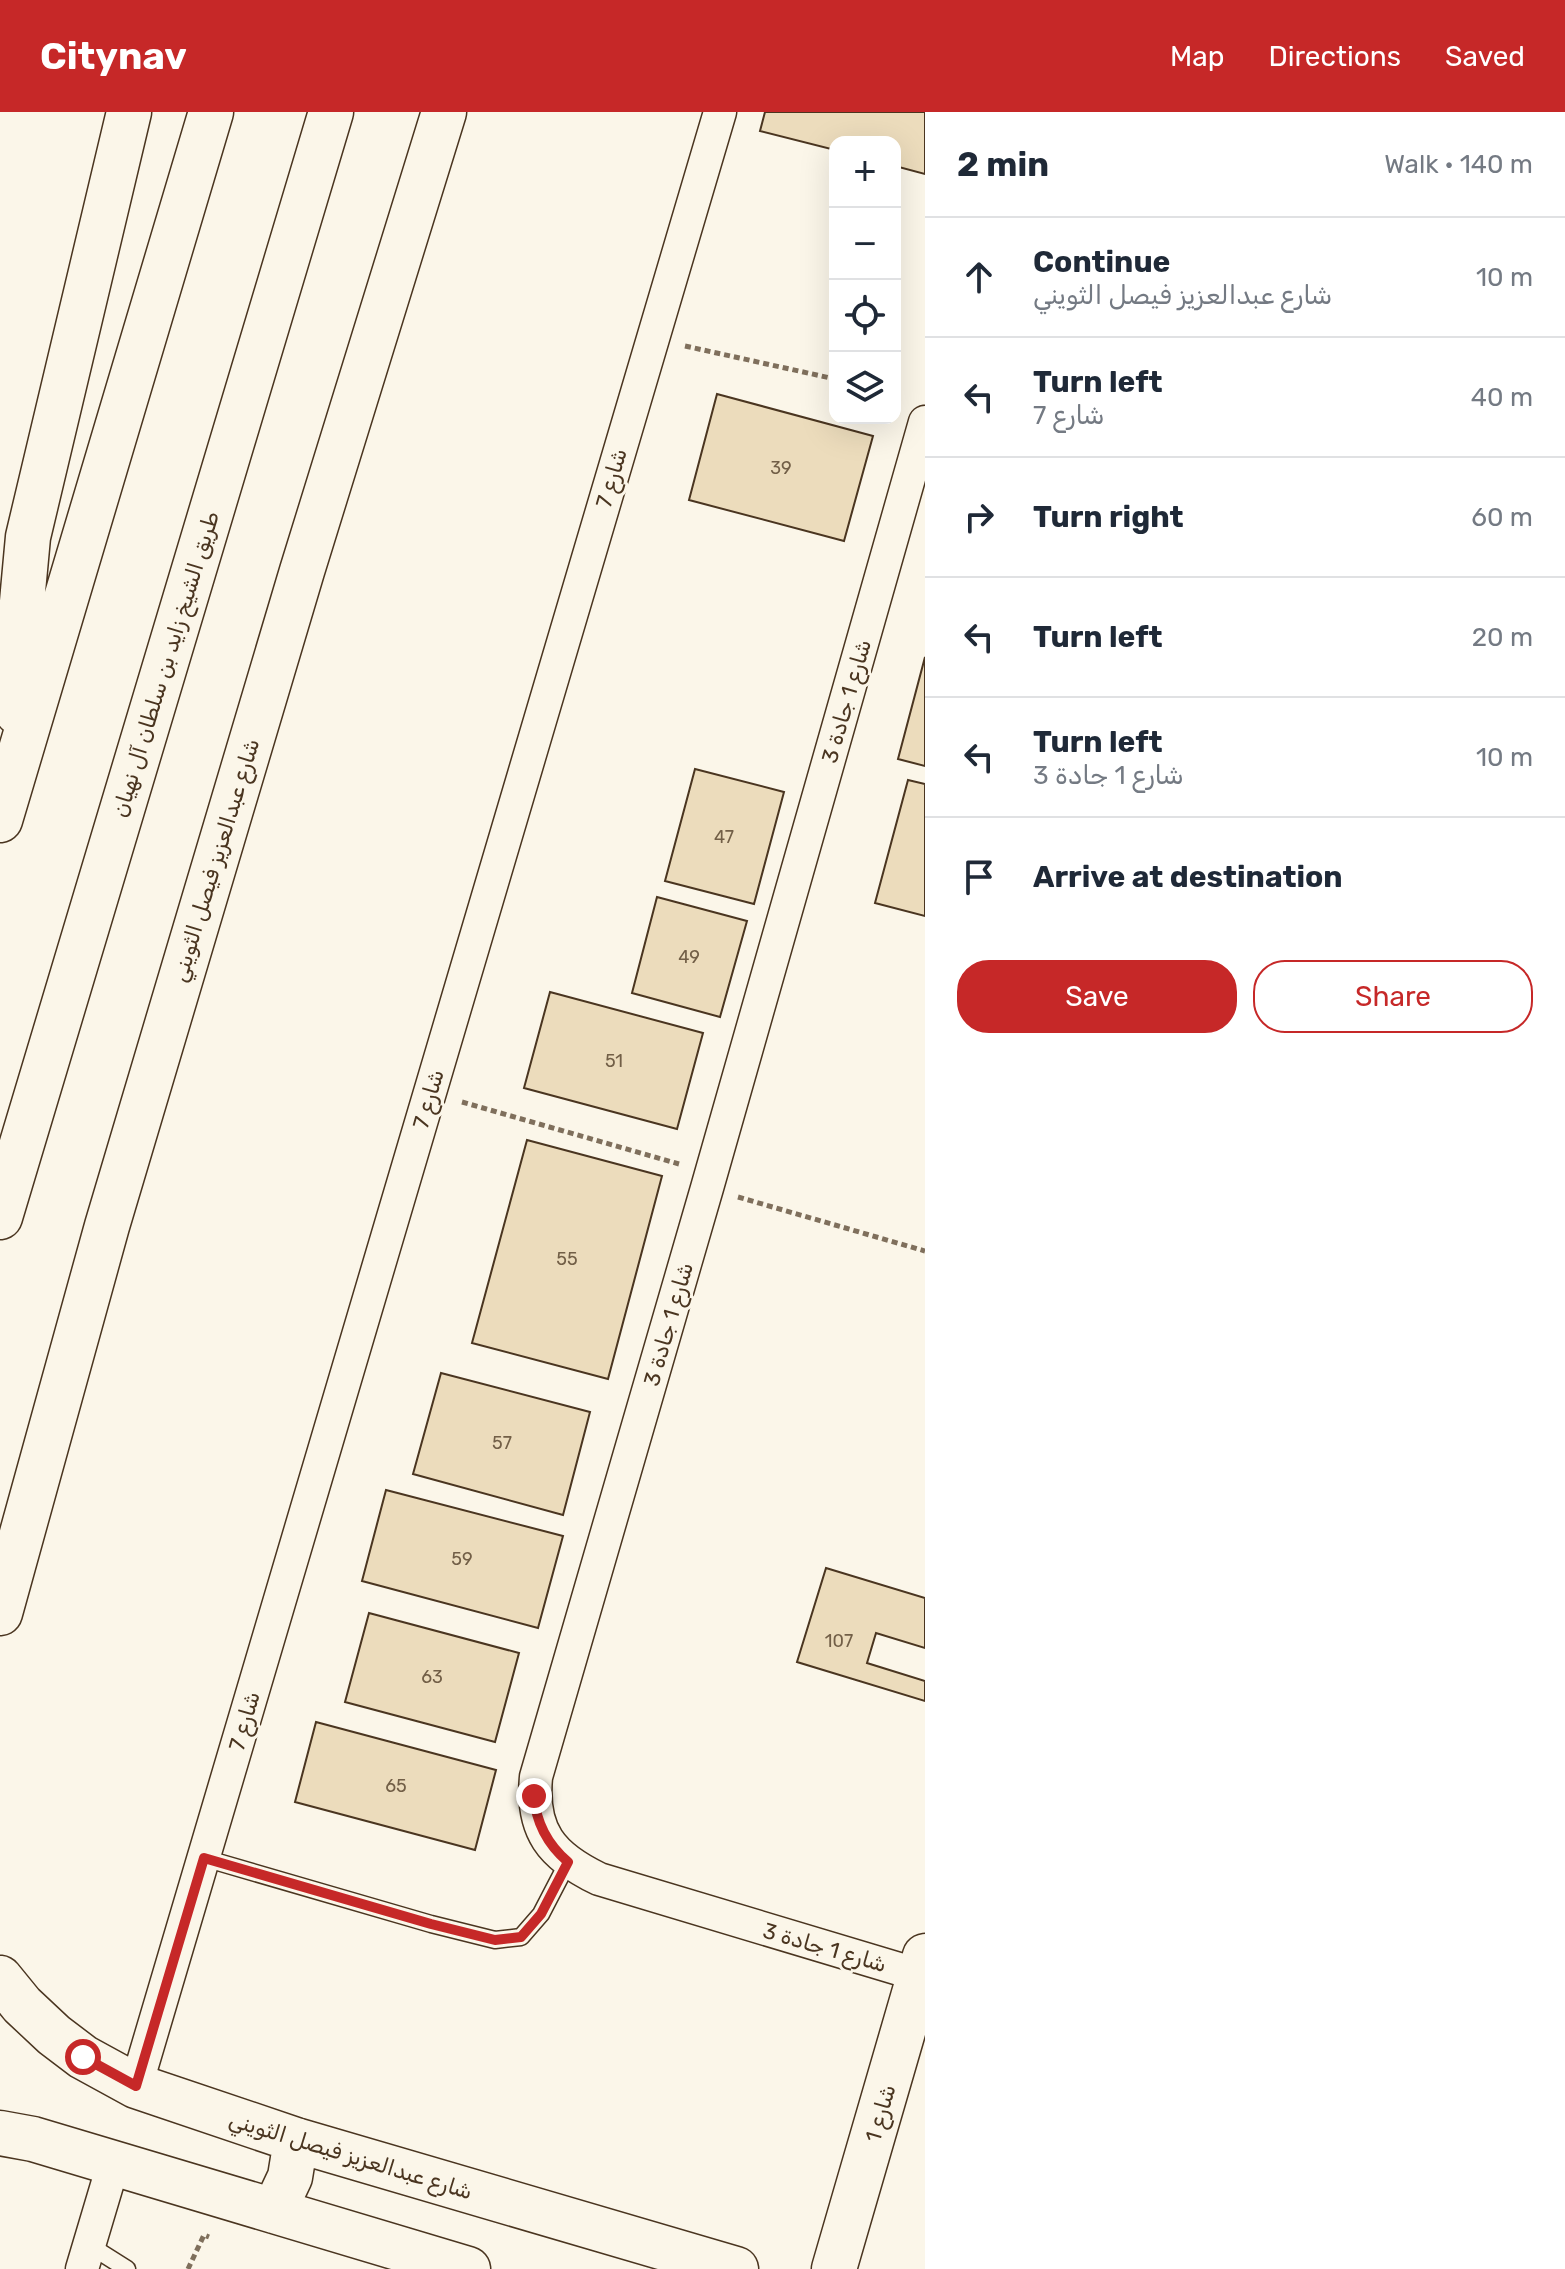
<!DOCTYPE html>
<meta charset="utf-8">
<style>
:root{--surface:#fff;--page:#f2f2f3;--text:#1f2937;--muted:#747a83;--line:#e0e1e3;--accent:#c62828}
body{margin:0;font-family:Rubik,"Noto Naskh Arabic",sans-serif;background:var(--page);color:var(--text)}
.controls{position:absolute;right:24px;top:24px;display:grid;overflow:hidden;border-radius:16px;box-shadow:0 8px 32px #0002}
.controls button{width:72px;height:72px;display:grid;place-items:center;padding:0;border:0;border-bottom:2px solid var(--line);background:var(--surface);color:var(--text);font:40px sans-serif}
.stop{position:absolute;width:24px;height:24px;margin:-18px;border:6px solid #c62828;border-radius:50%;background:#fff}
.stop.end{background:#c62828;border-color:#fff;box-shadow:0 2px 8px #0008}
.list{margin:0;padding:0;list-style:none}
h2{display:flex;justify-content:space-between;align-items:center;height:104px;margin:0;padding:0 32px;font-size:34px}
h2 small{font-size:26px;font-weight:400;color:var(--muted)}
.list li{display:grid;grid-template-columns:52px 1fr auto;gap:24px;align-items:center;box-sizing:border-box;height:120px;padding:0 32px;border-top:2px solid var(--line)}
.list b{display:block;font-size:30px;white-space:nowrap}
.list p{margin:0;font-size:26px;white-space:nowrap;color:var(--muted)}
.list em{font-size:26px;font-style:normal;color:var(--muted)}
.actions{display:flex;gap:16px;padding:24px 32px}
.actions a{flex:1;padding:18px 0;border:2px solid var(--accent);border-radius:32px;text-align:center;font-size:28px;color:var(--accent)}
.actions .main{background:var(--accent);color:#fff}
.icon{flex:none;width:44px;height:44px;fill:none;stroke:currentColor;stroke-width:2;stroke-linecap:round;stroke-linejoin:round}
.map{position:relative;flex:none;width:925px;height:2157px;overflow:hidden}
header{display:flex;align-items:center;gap:48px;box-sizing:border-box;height:112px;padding:0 40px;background:var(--accent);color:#fff}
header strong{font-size:38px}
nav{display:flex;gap:44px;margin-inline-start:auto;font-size:28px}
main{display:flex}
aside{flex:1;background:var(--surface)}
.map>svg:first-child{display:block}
.building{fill:#ecdcbc;stroke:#4a3520;stroke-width:2}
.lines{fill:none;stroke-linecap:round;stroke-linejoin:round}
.lane-casing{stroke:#4a3520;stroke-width:19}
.street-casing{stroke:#4a3520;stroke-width:35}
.secondary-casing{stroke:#4a3520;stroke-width:47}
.highway-casing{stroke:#4a3520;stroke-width:47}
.path{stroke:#7f6f5c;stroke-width:5;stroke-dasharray:6 4;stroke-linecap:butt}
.lane{stroke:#fbf6e9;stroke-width:16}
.street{stroke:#fbf6e9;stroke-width:32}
.secondary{stroke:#fbf6e9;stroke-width:44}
.highway{stroke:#fbf6e9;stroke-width:44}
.route{stroke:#c62828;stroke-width:10}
.labels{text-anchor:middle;stroke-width:6;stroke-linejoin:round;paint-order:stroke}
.number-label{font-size:18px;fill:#725f47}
.street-label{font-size:22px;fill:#4a3520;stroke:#fbf6e9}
</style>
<header>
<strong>Citynav</strong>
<nav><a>Map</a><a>Directions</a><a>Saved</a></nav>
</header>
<main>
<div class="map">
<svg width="925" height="2157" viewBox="0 0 925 2157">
<rect width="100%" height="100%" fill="#fbf6e9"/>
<path class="building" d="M765,0H925V62L895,54V30H835V38L760,19Z
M717,282L873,324L844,429L689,388Z
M925,545V654L898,647Z
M695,657L784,680L754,792L665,769Z
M908,668L925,672V804L875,791Z
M657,785L747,809L720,905L632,881Z
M550,880L703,921L677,1017L524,976Z
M527,1028L662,1064L608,1267L472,1231Z
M441,1261L590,1300L563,1403L413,1362Z
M386,1378L563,1424L538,1516L362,1469Z
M826,1456L925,1486V1536L876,1521L867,1551L925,1569V1589L797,1550Z
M369,1501L519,1541L495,1630L345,1590Z
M316,1610L496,1658L475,1738L295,1690Z"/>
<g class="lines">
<defs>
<path id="lane" d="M204,1746L431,1812L495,1828L521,1825L541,1802L568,1750
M89,2133L127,2157"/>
<path id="street" d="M919,1863L599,1767C551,1744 531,1719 536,1665L707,1076L925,310
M136,1974L720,0
M82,2157L113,2053"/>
<path id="secondary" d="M0,1501L107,1114L302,459L444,0
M0,1866L22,1893L54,1923L83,1945L136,1974L296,2028L736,2157
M0,2021L33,2027L468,2157
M274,2099L290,2065L296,2028
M834,2157L925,1844"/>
<path id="highway" d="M18,601V533L28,425L129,0
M0,708L211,0
M0,1105L331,0"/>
</defs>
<use href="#lane" class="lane-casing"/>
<use href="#street" class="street-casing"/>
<use href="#secondary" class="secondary-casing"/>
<use href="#highway" class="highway-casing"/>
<path class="path" d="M685,234L835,267
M462,990L679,1052
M738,1085L925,1139
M188,2157L204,2123L209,2125"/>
<use href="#lane" class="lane"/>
<use href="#street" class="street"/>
<use href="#secondary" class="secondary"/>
<use href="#highway" class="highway"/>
</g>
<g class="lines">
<path class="route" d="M83,1945L136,1974L204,1746L431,1812L495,1828L521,1825L541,1802L568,1750C547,1732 536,1711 534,1684"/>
</g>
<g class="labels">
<g class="number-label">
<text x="781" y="362">39</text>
<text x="724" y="731">47</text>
<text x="689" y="851">49</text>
<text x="614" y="955">51</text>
<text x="567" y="1153">55</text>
<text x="502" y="1337">57</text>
<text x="462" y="1453">59</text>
<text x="839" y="1535">107</text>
<text x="432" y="1571">63</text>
<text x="396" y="1680">65</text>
</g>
<g class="street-label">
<text transform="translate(611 366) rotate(-74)" y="8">شارع 7</text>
<text transform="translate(165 552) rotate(-73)" y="8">طريق الشيخ زايد بن سلطان آل نهيان</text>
<text transform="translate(846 589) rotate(-74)" y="8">شارع 1 جادة 3</text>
<text transform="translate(215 748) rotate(-73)" y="8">شارع عبدالعزيز فيصل الثويني</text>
<text transform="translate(428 987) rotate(-74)" y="8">شارع 7</text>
<text transform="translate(668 1212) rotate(-74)" y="8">شارع 1 جادة 3</text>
<text transform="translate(244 1609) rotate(-74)" y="8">شارع 7</text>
<text transform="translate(825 1835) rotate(16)" y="8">شارع 1 جادة 3</text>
<text transform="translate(880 2001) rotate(-74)" y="8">شارع 1</text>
<text transform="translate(351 2043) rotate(17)" y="8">شارع عبدالعزيز فيصل الثويني</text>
</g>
</g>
</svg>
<div class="controls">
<button>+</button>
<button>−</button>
<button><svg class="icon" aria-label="locate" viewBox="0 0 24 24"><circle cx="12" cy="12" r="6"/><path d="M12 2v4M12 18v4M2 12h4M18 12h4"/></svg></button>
<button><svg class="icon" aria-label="layers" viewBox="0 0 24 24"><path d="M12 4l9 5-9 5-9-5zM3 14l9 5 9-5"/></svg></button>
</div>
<div class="stop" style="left:83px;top:1945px"></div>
<div class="stop end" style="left:534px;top:1684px"></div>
</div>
<aside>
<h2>2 min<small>Walk · 140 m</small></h2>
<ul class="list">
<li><svg class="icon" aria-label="ahead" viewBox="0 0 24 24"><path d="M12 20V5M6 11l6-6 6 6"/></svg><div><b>Continue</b><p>شارع عبدالعزيز فيصل الثويني</p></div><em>10 m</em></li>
<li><svg class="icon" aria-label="left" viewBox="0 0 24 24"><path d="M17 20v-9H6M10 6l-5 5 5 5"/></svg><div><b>Turn left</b><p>شارع 7</p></div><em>40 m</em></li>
<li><svg class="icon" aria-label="right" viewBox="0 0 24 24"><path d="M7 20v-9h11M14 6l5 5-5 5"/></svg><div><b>Turn right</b></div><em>60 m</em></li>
<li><svg class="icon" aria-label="left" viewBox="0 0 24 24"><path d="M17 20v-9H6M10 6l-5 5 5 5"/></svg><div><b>Turn left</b></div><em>20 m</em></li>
<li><svg class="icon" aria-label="left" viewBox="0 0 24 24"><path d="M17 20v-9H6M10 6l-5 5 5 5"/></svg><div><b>Turn left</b><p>شارع 1 جادة 3</p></div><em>10 m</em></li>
<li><svg class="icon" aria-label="arrive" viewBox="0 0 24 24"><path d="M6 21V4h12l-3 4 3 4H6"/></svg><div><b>Arrive at destination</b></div></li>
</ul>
<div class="actions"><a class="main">Save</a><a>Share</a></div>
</aside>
</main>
